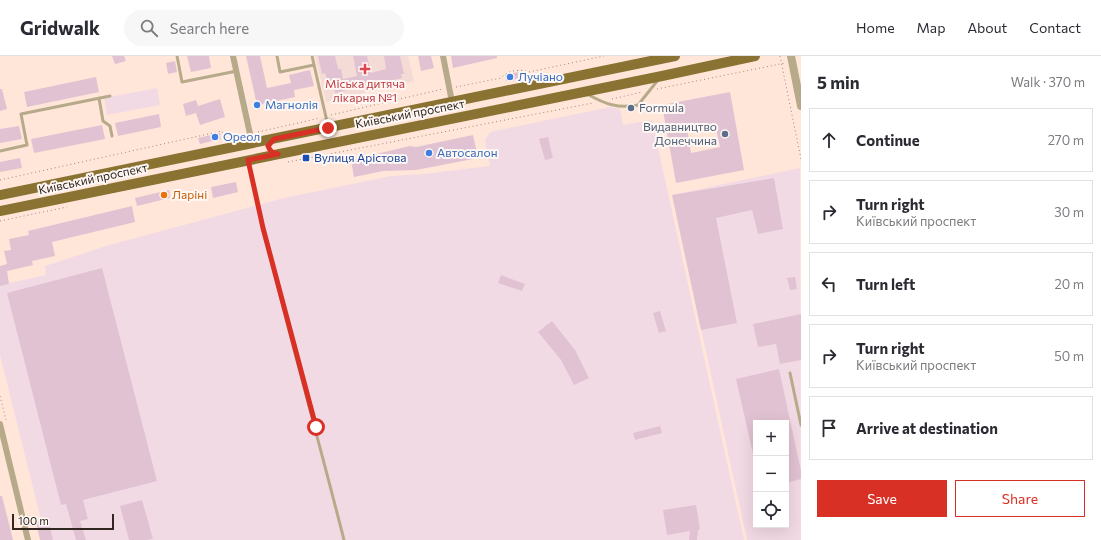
<!DOCTYPE html>
<meta charset="utf-8">
<style>
:root{--surface:#fff;--page:#f7f7f7;--text:#2b2b33;--muted:#7c7c81;--line:#e1e1e2;--accent:#d93025}
body{margin:0;font-family:Commissioner,sans-serif;background:var(--page);color:var(--text)}
.controls{position:absolute;right:12px;bottom:12px;display:grid;overflow:hidden;border-radius:0px;box-shadow:0 4px 16px #0002}
.controls button{width:36px;height:36px;display:grid;place-items:center;padding:0;border:0;border-bottom:1px solid var(--line);background:var(--surface);color:var(--text);font:20px sans-serif}
.scale{position:absolute;left:12px;bottom:10px;width:102px;box-sizing:border-box;padding-left:4px;border:2px solid #312620;border-top:0;font-size:11px;line-height:14px;white-space:nowrap;color:#312620;-webkit-text-stroke:3px #fef7f4;paint-order:stroke}
.stop{position:absolute;width:12px;height:12px;margin:-9px;border:3px solid #d93025;border-radius:50%;background:#fff}
.stop.end{background:#d93025;border-color:#fff;box-shadow:0 1px 4px #0008}
.list{margin:0;padding:0;list-style:none}
h2{display:flex;justify-content:space-between;align-items:center;height:52px;margin:0;padding:0 16px;font-size:17px}
h2 small{font-size:13px;font-weight:400;color:var(--muted)}
.list li{display:grid;grid-template-columns:26px 1fr auto;gap:12px;align-items:center;box-sizing:border-box;height:64px;margin:0 8px 8px;padding:0 8px;border:1px solid var(--line);border-radius:0px}
.list b{display:block;font-size:15px;white-space:nowrap}
.list p{margin:0;font-size:13px;white-space:nowrap;color:var(--muted)}
.list em{font-size:13px;font-style:normal;color:var(--muted)}
.actions{display:flex;gap:8px;padding:12px 16px}
.actions a{flex:1;padding:9px 0;border:1px solid var(--accent);border-radius:0px;text-align:center;font-size:14px;color:var(--accent)}
.actions .main{background:var(--accent);color:#fff}
.icon{flex:none;width:22px;height:22px;fill:none;stroke:currentColor;stroke-width:2;stroke-linecap:round;stroke-linejoin:round}
.map{position:relative;flex:none;width:801px;height:484px;overflow:hidden}
header{display:flex;align-items:center;gap:24px;box-sizing:border-box;height:56px;padding:0 20px;background:var(--surface);border-bottom:1px solid var(--line)}
header strong{font-size:19px}
nav{display:flex;gap:22px;margin-inline-start:auto;font-size:14px}
.search{width:280px;height:36px;background:var(--page);display:flex;align-items:center;gap:10px;box-sizing:border-box;padding:0 14px;border-radius:22px;color:var(--muted);font-size:15px}
main{display:flex}
aside{flex:1;background:var(--surface)}
.map>svg:first-child{display:block}
.industrial{fill:#f2dae5;fill-rule:evenodd}
.medical{fill:#f5dbd6}
.building{fill:#e1c2d2;fill-rule:evenodd}
.lines{fill:none;stroke-linecap:round;stroke-linejoin:round}
.path{stroke:#98867d;stroke-width:1;stroke-dasharray:1 3;stroke-linecap:butt}
.service{stroke:#b7aa8a;stroke-width:3}
.minor{stroke:#b7aa8a;stroke-width:6}
.tertiary{stroke:#b7aa8a;stroke-width:8}
.primary{stroke:#8a7332;stroke-width:10}
.route{stroke:#d93025;stroke-width:5}
.health-dot{fill:#e0444e;stroke:#fef7f4;stroke-width:1.5}
.shop-dot{fill:#3f7fe0;stroke:#fef7f4;stroke-width:1.5}
.service-dot{fill:#5c6f8a;stroke:#fef7f4;stroke-width:1.5}
.transit-dot{fill:#1a4fb4;stroke:#fef7f4;stroke-width:1.5}
.food-dot{fill:#e8710a;stroke:#fef7f4;stroke-width:1.5}
.labels{text-anchor:middle;stroke-width:4;stroke-linejoin:round;paint-order:stroke}
.shop-label{font-size:12px;fill:#366cbe;stroke:#fef7f4;text-anchor:start}
.health-label{font-size:12px;fill:#be3a42;stroke:#fef7f4}
.service-label{font-size:12px;fill:#4e5e75;stroke:#fef7f4;text-anchor:start}
.street-label{font-size:12px;fill:#312620;stroke:#fef7f4}
.transit-label{font-size:12px;fill:#164399;stroke:#fef7f4;text-anchor:start}
.food-label{font-size:12px;fill:#c56008;stroke:#fef7f4;text-anchor:start}
</style>
<header>
<strong>Gridwalk</strong>
<div class="search"><svg class="icon" aria-label="search" viewBox="0 0 24 24"><circle cx="10" cy="10" r="6"/><path d="M15 15l6 6"/></svg>Search here</div>
<nav><a>Home</a><a>Map</a><a>About</a><a>Contact</a></nav>
</header>
<main>
<div class="map">
<svg width="801" height="484" viewBox="0 0 801 484">
<rect width="100%" height="100%" fill="#ffe6d9"/>
<path class="industrial" d="M157,32L160,49L107,59L104,42Z
M610,51L620,53L623,69L652,64L744,484H46L0,299V229L46,219L45,210L106,190L284,142L391,120L423,118L490,110L485,85L490,76Z
M800,112L801,484H747L672,139ZM756,367H786V469H756Z"/>
<path class="medical" d="M315,0H408L414,25L326,46Z"/>
<path class="building" d="M112,0H124L126,5L115,8Z
M187,0H209L211,12L191,16Z
M246,0H260L267,32L291,27L289,19L310,14L314,30L294,34L295,41L257,49Z
M318,0H335L338,13H341L343,23L357,20L353,0H367L371,17L386,13L384,0H400L404,18H401L402,22L371,29L372,31L361,33L360,31L335,37L334,32L329,33L325,17L322,18Z
M418,0H431L434,12L421,15Z
M451,0H497V2L453,12Z
M175,5L177,16L168,18L166,7Z
M524,15L526,21L506,25L505,19Z
M96,21L99,36L27,51L24,36Z
M0,33H2L7,53L0,55Z
M730,36L744,114L676,127L662,49ZM715,67L720,91L691,97L687,73Z
M220,43L225,61L200,69L196,57L186,60L183,48L196,44L198,50Z
M159,58L161,71L118,80L115,67Z
M102,69L105,83L34,97L31,83Z
M19,70L22,83L0,87V73Z
M220,77L221,83L200,88L198,82Z
M473,79L478,102L416,114L383,115L354,121L351,104L410,90L416,91Z
M548,81L553,102L545,104L539,83Z
M20,102L22,112L0,116V106Z
M774,122L783,173L758,178L752,154L716,162L737,267L701,274L672,139Z
M236,126L238,136L213,142L211,131Z
M169,134L170,142L137,150L135,142Z
M132,150L135,166L52,186L55,200L32,205L33,209L7,215L9,228L0,230V210L7,208L4,195L11,194L9,183L29,179L28,175Z
M102,212L157,425L83,444L88,463L80,465L86,484H76L66,448L61,449L7,237Z
M501,219L525,228L522,235L498,227Z
M795,221L797,233L790,234L787,222Z
M660,255L666,275L659,277L653,257Z
M801,258V304L780,308L776,288L758,291L753,268Z
M552,265L575,294L589,322L574,329L561,304L538,276Z
M779,313L801,415V423L786,427V367H756V402H754L736,323Z
M660,370L662,377L635,384L633,377Z
M0,440H2L13,484H0Z
M142,444L153,483L147,484H129L120,450Z
M696,449L700,473L698,474L697,484H689L690,475L667,479L663,454Z
M48,463L53,484H40L36,466Z"/>
<g class="lines">
<path class="path" d="M780,0L801,103
M456,31L501,22C508,14 520,13 529,16L604,0
M657,33L785,7
M612,43L642,36
M331,59L443,33
M258,76L320,62
M288,106L593,47
M0,124L222,75L223,80L225,82L233,80
M0,165L67,151
M0,340L6,364"/>
<path class="service" d="M177,0L182,26L237,15
M277,0L280,16L314,9
M312,0L328,70
M587,38C605,48 618,53 638,49L658,24
M99,42L103,65L110,70L112,80
M0,95L27,89L21,58L110,40
M248,106C276,233 312,358 344,484
M790,317L801,369"/>
<path class="minor" d="M233,0L252,87
M443,0L452,46
M0,368L28,484"/>
<path class="tertiary" d="M791,0L801,50"/>
<path class="primary" d="M0,139L675,0
M0,155L662,20L755,0"/>
</g>
<g class="lines">
<path class="route" d="M316,371L263,172L248,104L278,98C272,97 270,95 268,90L274,83L328,72"/>
</g>
<path class="health-dot" d="M363 7h4v4h4v4h-4v4h-4v-4h-4v-4h4z"/>
<g class="shop-dot">
<circle cx="510" cy="21" r="4"/>
<circle cx="257" cy="49" r="4"/>
<circle cx="215" cy="81" r="4"/>
<circle cx="429" cy="97" r="4"/>
</g>
<g class="service-dot">
<circle cx="631" cy="52" r="4"/>
<circle cx="725" cy="78" r="4"/>
</g>
<rect class="transit-dot" x="302" y="98" width="8" height="8" rx="2"/>
<circle class="food-dot" cx="164" cy="139" r="4"/>
<g class="labels">
<g class="shop-label">
<text x="518" y="25">Лучіано</text>
<text x="265" y="53">Магнолія</text>
<text x="223" y="85">Ореол</text>
<text x="437" y="101">Автосалон</text>
</g>
<g class="health-label">
<text x="365" y="32">Міська дитяча<tspan x="365" dy="14">лікарня №1</tspan></text>
</g>
<g class="service-label">
<text x="639" y="56">Formula</text>
<text x="717" y="75" text-anchor="end">Видавництво<tspan x="717" dy="14">Донеччина</tspan></text>
</g>
<g class="street-label">
<text transform="translate(410 58) rotate(-11)" y="4">Київський проспект</text>
<text transform="translate(93 123) rotate(-12)" y="4">Київський проспект</text>
</g>
<g class="transit-label">
<text x="314" y="106">Вулиця Арістова</text>
</g>
<g class="food-label">
<text x="172" y="143">Ларіні</text>
</g>
</g>
</svg>
<div class="controls">
<button>+</button>
<button>−</button>
<button><svg class="icon" aria-label="locate" viewBox="0 0 24 24"><circle cx="12" cy="12" r="6"/><path d="M12 2v4M12 18v4M2 12h4M18 12h4"/></svg></button>
</div>
<div class="scale">100 m</div>
<div class="stop" style="left:316px;top:371px"></div>
<div class="stop end" style="left:328px;top:72px"></div>
</div>
<aside>
<h2>5 min<small>Walk · 370 m</small></h2>
<ul class="list">
<li><svg class="icon" aria-label="ahead" viewBox="0 0 24 24"><path d="M12 20V5M6 11l6-6 6 6"/></svg><div><b>Continue</b></div><em>270 m</em></li>
<li><svg class="icon" aria-label="right" viewBox="0 0 24 24"><path d="M7 20v-9h11M14 6l5 5-5 5"/></svg><div><b>Turn right</b><p>Київський проспект</p></div><em>30 m</em></li>
<li><svg class="icon" aria-label="left" viewBox="0 0 24 24"><path d="M17 20v-9H6M10 6l-5 5 5 5"/></svg><div><b>Turn left</b></div><em>20 m</em></li>
<li><svg class="icon" aria-label="right" viewBox="0 0 24 24"><path d="M7 20v-9h11M14 6l5 5-5 5"/></svg><div><b>Turn right</b><p>Київський проспект</p></div><em>50 m</em></li>
<li><svg class="icon" aria-label="arrive" viewBox="0 0 24 24"><path d="M6 21V4h12l-3 4 3 4H6"/></svg><div><b>Arrive at destination</b></div></li>
</ul>
<div class="actions"><a class="main">Save</a><a>Share</a></div>
</aside>
</main>
